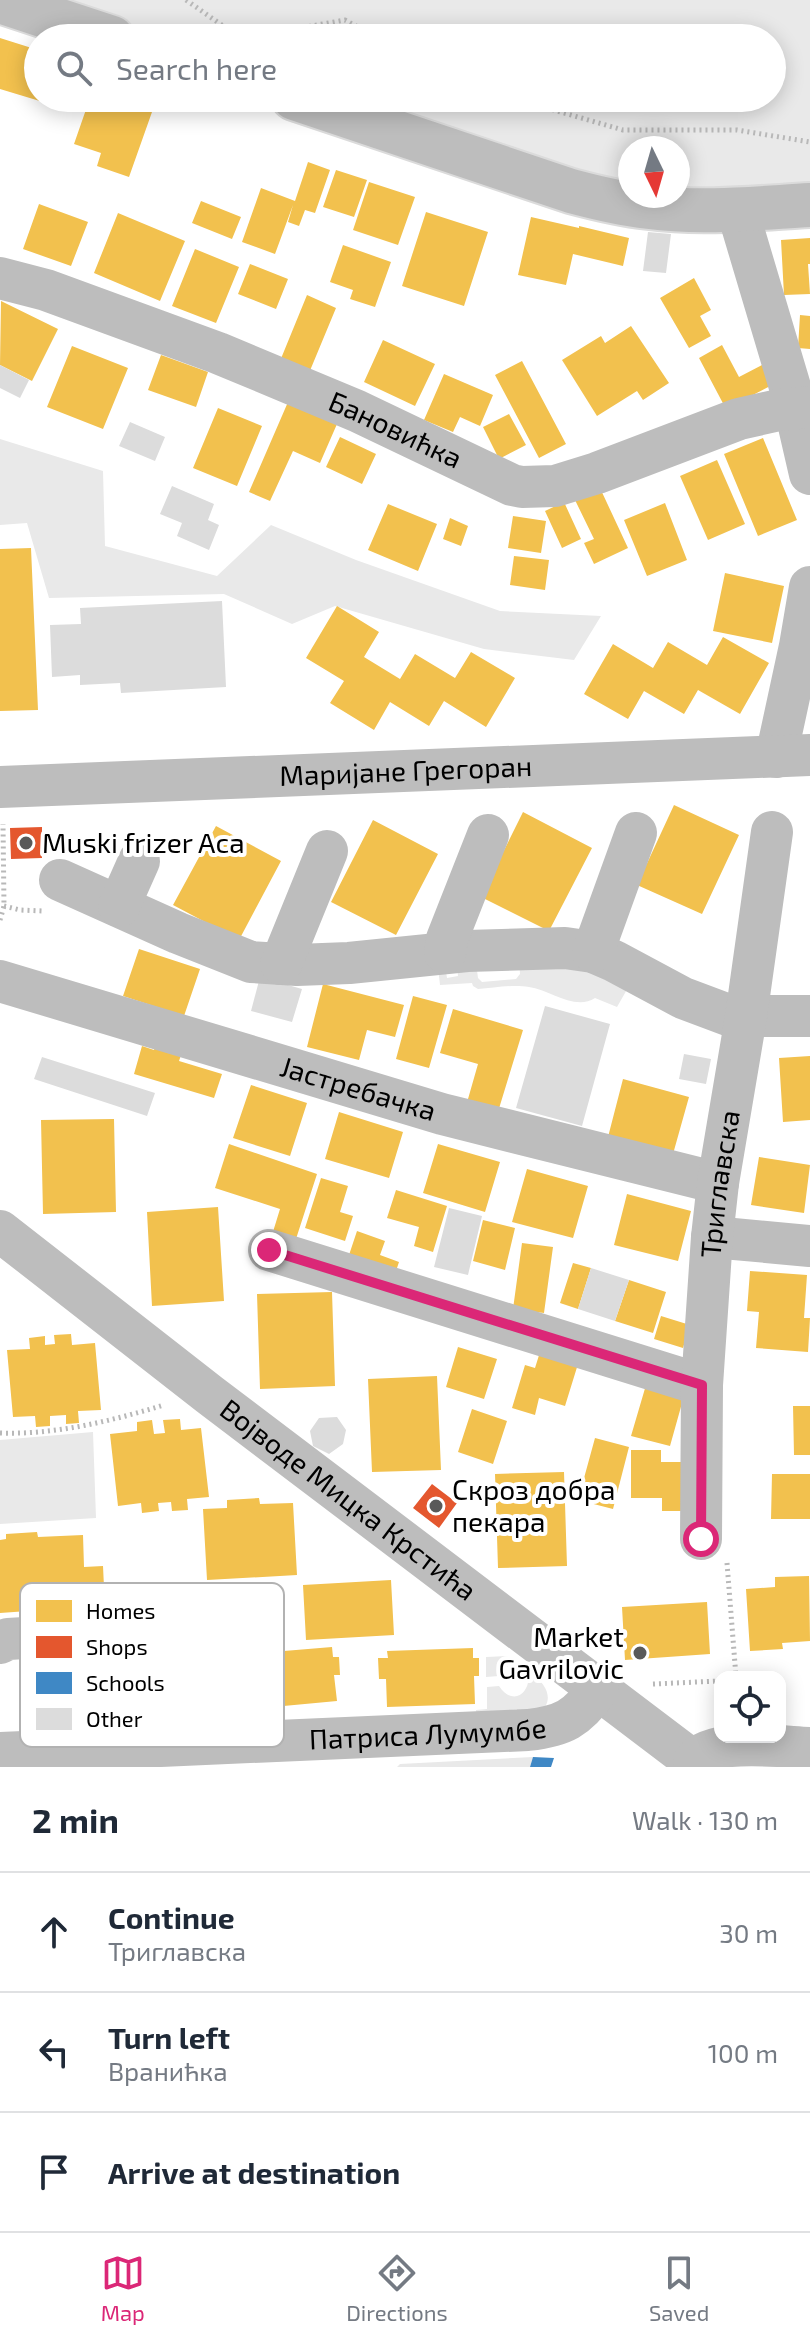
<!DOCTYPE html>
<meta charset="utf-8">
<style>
:root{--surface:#fff;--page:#f2f2f3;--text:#1f2937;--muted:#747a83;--line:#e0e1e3;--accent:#db2777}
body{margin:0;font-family:"Exo 2",sans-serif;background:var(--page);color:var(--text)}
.controls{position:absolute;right:24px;bottom:24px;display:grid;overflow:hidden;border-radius:16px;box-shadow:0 4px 20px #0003}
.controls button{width:72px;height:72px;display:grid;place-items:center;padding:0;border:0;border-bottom:2px solid var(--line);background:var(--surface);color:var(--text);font:40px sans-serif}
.compass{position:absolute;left:618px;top:136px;width:72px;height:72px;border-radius:50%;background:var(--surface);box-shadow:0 4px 20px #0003;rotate:175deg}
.stop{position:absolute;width:24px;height:24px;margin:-18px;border:6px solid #db2777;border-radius:50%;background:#fff}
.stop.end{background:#db2777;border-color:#fff;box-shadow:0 2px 8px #0008}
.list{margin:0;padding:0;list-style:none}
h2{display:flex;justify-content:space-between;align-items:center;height:104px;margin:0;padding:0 32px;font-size:34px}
h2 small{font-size:26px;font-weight:400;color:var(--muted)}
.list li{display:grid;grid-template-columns:52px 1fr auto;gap:24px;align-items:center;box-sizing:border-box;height:120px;padding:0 32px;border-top:2px solid var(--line)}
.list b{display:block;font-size:30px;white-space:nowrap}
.list p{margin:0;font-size:26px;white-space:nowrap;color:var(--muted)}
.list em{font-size:26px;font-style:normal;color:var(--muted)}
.icon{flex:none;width:44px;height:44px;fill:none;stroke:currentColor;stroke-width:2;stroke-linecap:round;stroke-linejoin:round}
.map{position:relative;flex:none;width:810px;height:1767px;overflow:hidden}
.search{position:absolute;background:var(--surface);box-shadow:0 4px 20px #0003;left:24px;right:24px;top:24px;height:88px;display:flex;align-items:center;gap:20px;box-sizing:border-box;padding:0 28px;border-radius:44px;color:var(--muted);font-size:30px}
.sheet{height:464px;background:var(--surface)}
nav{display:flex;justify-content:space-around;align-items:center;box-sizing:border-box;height:112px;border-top:2px solid var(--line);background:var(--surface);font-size:22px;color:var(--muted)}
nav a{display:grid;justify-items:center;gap:4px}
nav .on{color:var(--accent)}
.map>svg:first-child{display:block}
.green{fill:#e9e9e9}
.homes{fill:#f2c14e}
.shops{fill:#e4572e}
.schools{fill:#3f88c5}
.building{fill:#dcdcdc}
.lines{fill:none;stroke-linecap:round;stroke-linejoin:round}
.major-casing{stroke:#dbdbdb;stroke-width:48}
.path{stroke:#b8b8b8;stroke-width:5;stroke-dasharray:2 4;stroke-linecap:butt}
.minor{stroke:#bdbdbd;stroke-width:42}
.major{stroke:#bdbdbd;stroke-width:44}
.route{stroke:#db2777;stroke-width:10}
.poi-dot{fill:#595959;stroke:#fff;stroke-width:3}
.labels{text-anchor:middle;stroke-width:8;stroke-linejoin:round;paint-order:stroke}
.street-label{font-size:28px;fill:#000;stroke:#fff}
.poi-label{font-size:28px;fill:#000;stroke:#fff;text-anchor:start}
.key{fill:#fff;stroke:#b2b2b2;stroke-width:2}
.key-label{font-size:22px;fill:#000}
</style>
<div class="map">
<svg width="810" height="1767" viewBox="0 0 810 1767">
<rect width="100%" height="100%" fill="#fff"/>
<path class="green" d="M38,0H810V188H678V148H630V183L593,178L344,98H772V38H157Z
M0,439L103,471L105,546L217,576L271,525L356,560L500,611L601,616L574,660L484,649L335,606L292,624L224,594L49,598L27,523L0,525Z
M519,959L633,979L617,1007L595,998C575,1011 550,990 529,987C513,984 494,988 478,989L473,986L472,983L440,985L438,967L445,966L447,978L458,976L457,965L476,963L478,978L482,982L516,979L520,974Z
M93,1432L96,1518L0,1524V1440Z
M508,1656C523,1666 558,1686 545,1707L517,1712V1709L476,1714V1710L487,1709V1687L499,1686C521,1718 544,1667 514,1666C506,1665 502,1671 499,1676L486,1677V1657Z
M533,1757L530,1767H397L400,1764Z"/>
<path class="homes" d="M0,38L38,50V98H44L43,102L0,89Z
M90,98H112L152,112L129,177L97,166L101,153L74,144Z
M308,162L330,170L315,213L305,210L299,226L288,222L293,205L275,254L242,242L261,188L295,201Z
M336,170L367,180L354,217L323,207Z
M369,182L415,197L398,245L353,230Z
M201,201L241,217L232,239L192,223Z
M39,204L88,222L71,266L23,249Z
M426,212L488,232L464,306L402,286Z
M118,213L185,241L160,301L94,273Z
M531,217L579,228V226L629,238L623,266L573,254L566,285L518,275Z
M810,238V264H808L810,294L784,295L781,240Z
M343,245L391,262L375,307L350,299L353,290L330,282Z
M195,249L239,267L216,323L172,306Z
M250,264L288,279L276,309L238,294Z
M694,278L711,310L700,316L711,336L689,348L660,298Z
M307,295L336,308L309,373L280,361Z
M1,301L58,329L32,381L0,365Z
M800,315L810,316V349L798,348Z
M631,326L669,383L643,400L637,391L597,416L562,360L601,336L605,343Z
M383,340L435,364L415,406L364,382Z
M722,345L739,377L766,363L776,383L726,409L699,358Z
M72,346L128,368L103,429L47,407Z
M161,355L208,372L196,407L148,390Z
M522,361L566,444L539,458L495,375Z
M444,374L493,395L480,426L460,417L453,432L424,420Z
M288,402L337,424L320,463L293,451L270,501L249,492Z
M218,408L262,426L237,486L193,468Z
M509,414L526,445L499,459L483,427Z
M340,437L376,454L362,484L326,467Z
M763,438L797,520L758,536L724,454Z
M717,460L745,524L708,540L680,476Z
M600,488L628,548L594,564L584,543L594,539L575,500Z
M564,502L581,539L562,548L545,511Z
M665,503L687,560L647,576L624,520Z
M388,504L437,524L418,571L368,550Z
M513,516L546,521L541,553L508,548Z
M450,518L468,526L461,546L443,539Z
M31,548L38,710L0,711V549Z
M514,556L549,560L545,590L510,585Z
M725,573L784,586L772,643L713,631Z
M337,606L379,632L364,657L400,679L415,654L455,678L471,652L515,678L486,727L444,701L429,726L390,702L374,730L330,703L344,681L306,658Z
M723,637L769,663L740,714L698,690L684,714L644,691L628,719L584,694L613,644L653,668L668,642L707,665Z
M674,805L739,835L702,914L637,885Z
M523,812L592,848L549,931L481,897Z
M373,820L438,854L396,935L331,902Z
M216,826L281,861L239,940L173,905Z
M139,949L200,969L184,1016L123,996Z
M323,984L404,1005L395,1037L367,1030L359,1060L307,1047Z
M413,996L447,1005L429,1068L396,1059Z
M453,1009L523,1030L497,1115L466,1106L478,1064L440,1053Z
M156,1044L182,1052L179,1061L222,1074L214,1098L134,1074L142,1046L154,1050Z
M810,1056V1120L783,1122L779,1058Z
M623,1079L689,1097L673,1154L608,1137Z
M251,1085L307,1103L290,1156L233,1138Z
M339,1112L403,1132L389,1178L325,1159Z
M114,1119L116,1212L43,1214L41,1120Z
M229,1144L317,1174L295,1242L272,1235L280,1209L215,1188Z
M438,1144L500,1162L485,1212L423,1193Z
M759,1157L810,1165L804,1213L751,1205Z
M527,1169L588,1186L573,1238L512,1222Z
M321,1178L348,1186L340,1212L353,1216L345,1241L305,1228Z
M396,1190L447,1206L433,1252L414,1246L419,1227L387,1218Z
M627,1194L691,1211L678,1261L614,1245Z
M218,1207L224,1301L152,1306L147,1212Z
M483,1220L515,1228L505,1270L473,1261Z
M357,1231L385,1241L380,1255L399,1262L394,1277L347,1261Z
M522,1243L553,1247L544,1313L513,1309Z
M573,1263L591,1268L578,1309L560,1303Z
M750,1271L807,1275L804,1318H810L808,1352L756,1348L759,1312L747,1311Z
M629,1280L666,1292L653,1333L615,1321Z
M332,1292L335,1386L260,1389L257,1294Z
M661,1316L690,1325L683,1348L654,1339Z
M71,1334L72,1345L95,1343L101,1410L78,1411L79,1423L66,1424V1415L50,1416V1426L36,1427L35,1416L13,1417L7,1350L30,1349L29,1338L45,1336V1345L55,1344L54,1335Z
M458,1347L497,1359L484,1399L446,1387Z
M540,1352L578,1364L565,1406L539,1398L535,1415L512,1408L525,1365L535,1368Z
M437,1376L441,1470L372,1472L368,1379Z
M646,1385L684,1396L670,1446L631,1436Z
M793,1406H810V1455H794Z
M472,1409L507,1421L493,1464L458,1452Z
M180,1419L181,1430L201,1428L209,1497L187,1499L188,1510L172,1511L171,1502L158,1503L159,1511L142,1513L141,1503L118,1506L110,1434L137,1431V1422L152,1420L154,1434L165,1433L163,1420Z
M595,1438L629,1447L613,1509L578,1500Z
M631,1450H661V1462H690V1511H662V1498H631Z
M564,1472L567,1566L498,1568L495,1474Z
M772,1474H810V1519H771Z
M259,1498L260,1504L293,1503L297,1575L207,1580L203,1509L227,1508V1500Z
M37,1532L38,1537L83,1535L84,1567L103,1566L105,1608L69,1610L70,1615L28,1618V1611L0,1613V1540L6,1539V1534Z
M809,1576L810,1641L782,1643L783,1649L750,1651L746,1589L775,1587V1577Z
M391,1580L394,1635L306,1640L303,1585Z
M707,1602L710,1654L625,1660L622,1607Z
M332,1647L333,1657H339L340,1675H334L337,1701L251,1709L249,1683H241L240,1661H248L247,1654Z
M473,1648V1658H479V1676H474L475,1704L387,1707L386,1679H379L378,1658H388L387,1651Z"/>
<path class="shops" d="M42,827V858L11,859L10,828Z
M432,1484L457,1503L439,1528L413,1508Z"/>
<path class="schools" d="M533,1757L554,1758L551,1767H530Z"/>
<path class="building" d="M648,232L671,234L666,273L643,271Z
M0,365L29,380L20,398L0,388Z
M130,422L165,437L155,461L119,446Z
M172,486L214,504L208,520L219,525L209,550L177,536L182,523L160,514Z
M222,601L226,687L121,693L120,683L80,685V675L52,677L50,625L81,624L80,608Z
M260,977L302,989L292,1022L251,1011Z
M545,1006L610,1024L582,1126L516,1108Z
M684,1054L711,1059L706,1084L679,1079Z
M42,1057L155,1093L147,1116L34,1079Z
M449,1208L482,1216L468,1275L434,1267Z
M591,1268L629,1280L615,1321L578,1309Z
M337,1417L346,1430L343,1444L329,1454L313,1446L310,1431L319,1418Z"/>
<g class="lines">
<defs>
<path id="major" d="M0,1L112,38
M294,98L571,191C597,198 623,204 649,207C702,214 757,208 810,205"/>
</defs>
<use href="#major" class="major-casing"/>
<path class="path" d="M186,0L226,28H300L345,20L378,38
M512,98L623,130H737L810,142
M4,906L20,910L43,911
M0,920L4,906L3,824
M0,1433C55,1435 111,1421 164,1405
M727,1563L736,1677
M653,1684L720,1681"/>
<g class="minor">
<path d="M737,209L790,387L810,474"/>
<path id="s1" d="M0,278L46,290L218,353L357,411L512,485L522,487L555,486L597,473L739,419L779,410L810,407"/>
<path d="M776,757L800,646L810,587"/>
<path id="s2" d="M0,787L810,755"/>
<path d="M60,880L178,933L251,962L297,965L349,963L467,951L565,948L593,952L614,961L683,998L731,1016H810"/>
<path d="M119,906L139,861"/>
<path d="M593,952L636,833"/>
<path d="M445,953L447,939L488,835"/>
<path d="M281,964L327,851"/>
<path id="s3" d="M0,981L442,1114L718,1183"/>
<path id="s4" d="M0,1231L210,1395L701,1767"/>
<path d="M712,1237L810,1246"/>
<path d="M269,1250L702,1385"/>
<path id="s5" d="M701,1539L702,1385L712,1237L718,1183L746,1017L772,832"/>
<path d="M0,1643L8,1639L173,1629"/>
<path id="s6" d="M0,1753L528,1730C563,1726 577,1719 598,1689"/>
<path d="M694,1761C712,1737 781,1747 810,1748"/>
</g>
<use href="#major" class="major"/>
</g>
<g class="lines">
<path class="route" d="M269,1250L702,1385L701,1539"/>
</g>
<g class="poi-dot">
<circle cx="26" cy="843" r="8"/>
<circle cx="436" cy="1506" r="8"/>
<circle cx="640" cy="1653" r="8"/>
</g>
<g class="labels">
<g class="street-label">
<text dy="10" stroke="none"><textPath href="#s1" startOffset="424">Бановићка</textPath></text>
<text dy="10" stroke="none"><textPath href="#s2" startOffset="406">Маријане Грегоран</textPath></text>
<text dy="10" stroke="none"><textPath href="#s3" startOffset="374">Јастребачка</textPath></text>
<text dy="10" stroke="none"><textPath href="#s5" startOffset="356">Триглавска</textPath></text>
<text dy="10" stroke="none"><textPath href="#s4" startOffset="440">Војводе Мицка Крстића</textPath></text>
<text dy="10" stroke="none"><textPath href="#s6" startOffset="428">Патриса Лумумбе</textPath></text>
</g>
<g class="poi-label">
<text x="42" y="853">Muski frizer Aca</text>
<text x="452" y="1500">Скроз добра<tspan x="452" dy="32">пекара</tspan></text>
<text x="624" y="1647" text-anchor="end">Market<tspan x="624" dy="32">Gavrilovic</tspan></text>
</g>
</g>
<rect x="20" y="1583" width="264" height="164" rx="12" class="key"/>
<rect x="36" y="1600" width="36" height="22" fill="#f2c14e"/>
<rect x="36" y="1636" width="36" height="22" fill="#e4572e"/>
<rect x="36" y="1672" width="36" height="22" fill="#3f88c5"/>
<rect x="36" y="1708" width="36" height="22" fill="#dcdcdc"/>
<g class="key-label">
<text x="86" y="1619">Homes</text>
<text x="86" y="1655">Shops</text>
<text x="86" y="1691">Schools</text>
<text x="86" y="1727">Other</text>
</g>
</svg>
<div class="controls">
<button><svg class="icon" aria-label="locate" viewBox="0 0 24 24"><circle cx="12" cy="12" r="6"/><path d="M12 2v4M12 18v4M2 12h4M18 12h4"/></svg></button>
</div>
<svg class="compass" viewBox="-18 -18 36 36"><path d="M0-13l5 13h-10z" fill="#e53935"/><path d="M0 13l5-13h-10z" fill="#747a83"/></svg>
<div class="stop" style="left:701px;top:1539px"></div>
<div class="stop end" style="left:269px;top:1250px"></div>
<div class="search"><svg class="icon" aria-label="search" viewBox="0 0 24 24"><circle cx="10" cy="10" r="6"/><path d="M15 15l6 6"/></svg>Search here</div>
</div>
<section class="sheet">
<h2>2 min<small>Walk · 130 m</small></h2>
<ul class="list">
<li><svg class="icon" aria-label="ahead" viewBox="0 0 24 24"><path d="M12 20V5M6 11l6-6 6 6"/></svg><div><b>Continue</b><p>Триглавска</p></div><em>30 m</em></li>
<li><svg class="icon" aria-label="left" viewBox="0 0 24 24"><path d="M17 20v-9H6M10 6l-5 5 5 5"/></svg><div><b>Turn left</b><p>Вранићка</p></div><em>100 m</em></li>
<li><svg class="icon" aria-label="arrive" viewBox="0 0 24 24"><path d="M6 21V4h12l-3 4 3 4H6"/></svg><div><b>Arrive at destination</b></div></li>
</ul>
</section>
<nav>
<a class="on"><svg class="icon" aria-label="map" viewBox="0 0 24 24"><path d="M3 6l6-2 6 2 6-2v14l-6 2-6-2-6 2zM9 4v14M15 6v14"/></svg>Map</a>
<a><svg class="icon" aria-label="directions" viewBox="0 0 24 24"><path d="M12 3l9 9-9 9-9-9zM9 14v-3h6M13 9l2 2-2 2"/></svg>Directions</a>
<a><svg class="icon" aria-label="saved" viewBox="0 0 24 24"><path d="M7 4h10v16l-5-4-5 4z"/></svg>Saved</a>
</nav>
